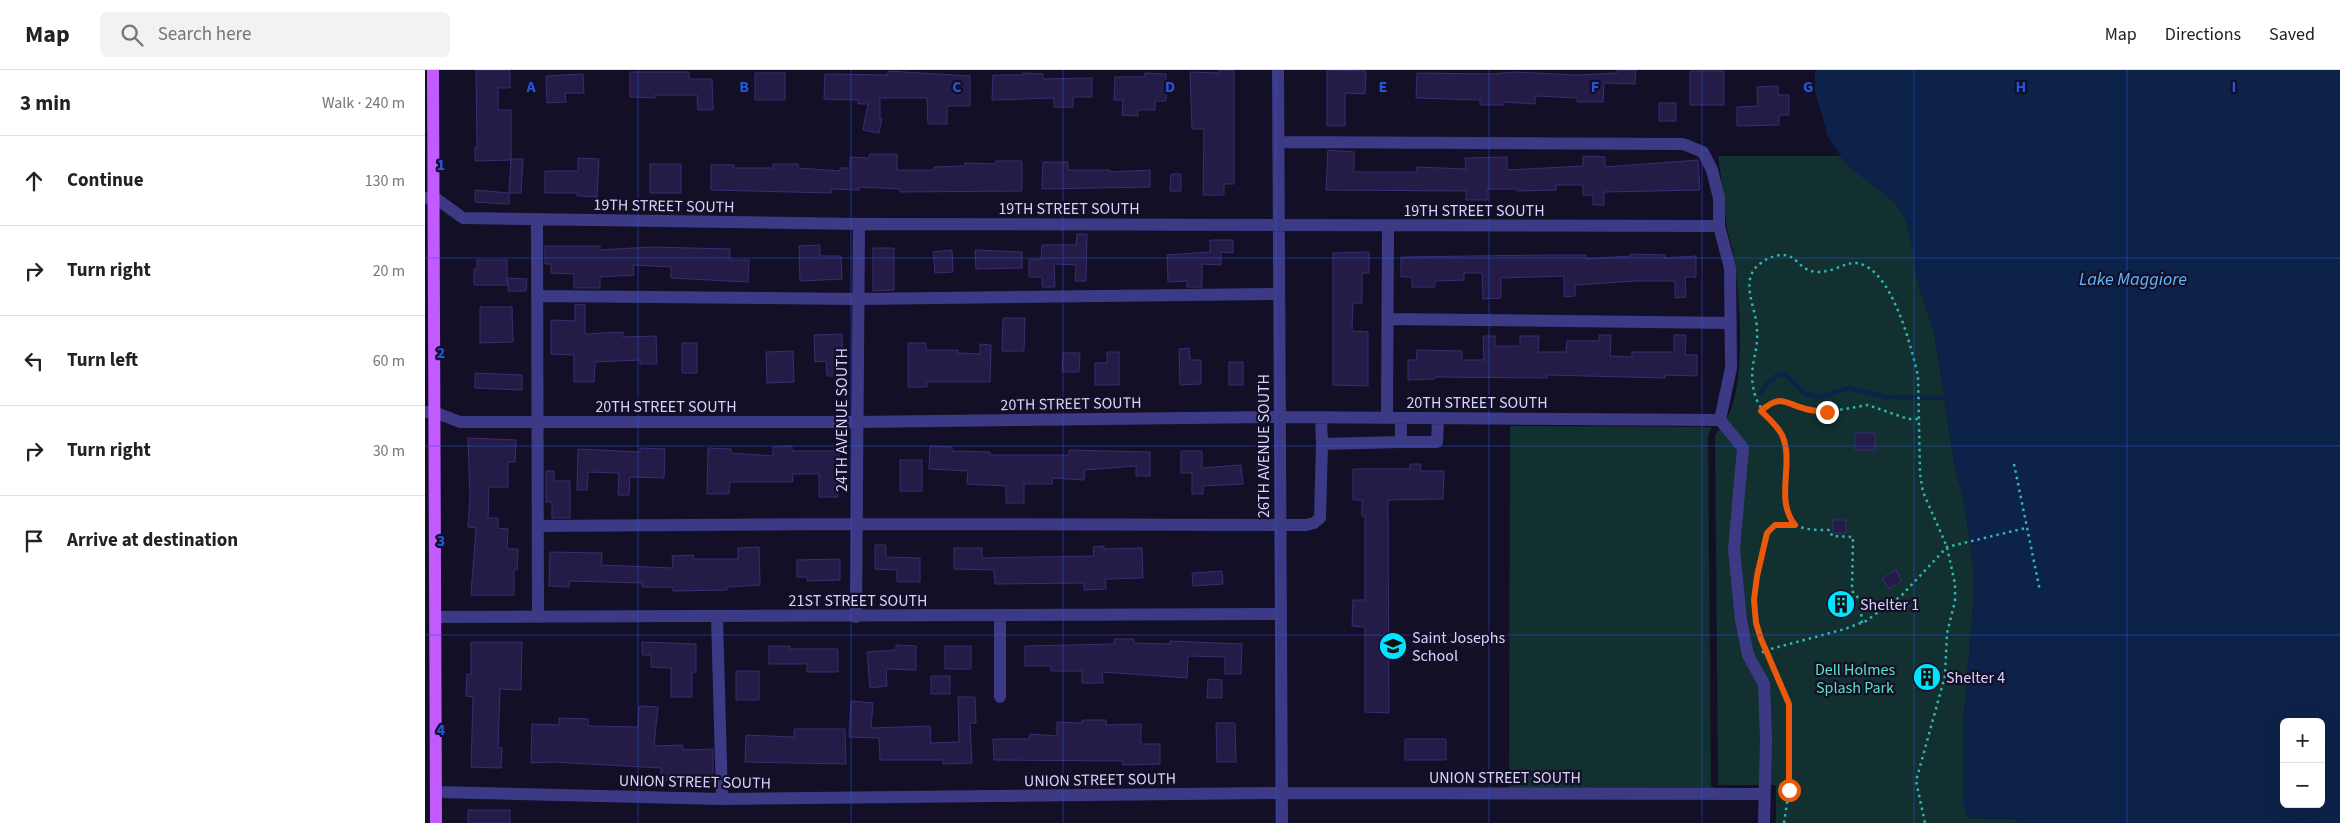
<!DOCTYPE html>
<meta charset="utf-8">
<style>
:root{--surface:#fff;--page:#f2f2f2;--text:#222;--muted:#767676;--line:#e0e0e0}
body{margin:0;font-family:"Source Sans 3",sans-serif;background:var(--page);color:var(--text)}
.controls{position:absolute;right:15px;bottom:15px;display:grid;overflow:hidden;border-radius:8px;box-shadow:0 5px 20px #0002}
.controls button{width:45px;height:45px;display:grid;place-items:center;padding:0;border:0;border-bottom:1px solid var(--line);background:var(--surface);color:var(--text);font:25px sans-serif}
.stop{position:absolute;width:15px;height:15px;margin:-11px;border:4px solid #ea580c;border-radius:50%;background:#fff}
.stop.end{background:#ea580c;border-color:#fff;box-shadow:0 1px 5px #0008}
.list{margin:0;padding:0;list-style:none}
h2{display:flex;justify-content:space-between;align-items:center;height:65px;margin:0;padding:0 20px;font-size:21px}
h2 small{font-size:16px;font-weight:400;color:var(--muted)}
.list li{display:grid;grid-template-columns:32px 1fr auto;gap:15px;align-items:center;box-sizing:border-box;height:90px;padding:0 20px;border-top:1px solid var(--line)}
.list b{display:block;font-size:19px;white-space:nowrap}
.list em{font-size:16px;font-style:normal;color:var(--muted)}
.icon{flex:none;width:28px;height:28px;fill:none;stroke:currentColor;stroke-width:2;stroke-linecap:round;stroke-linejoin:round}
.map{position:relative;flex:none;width:1915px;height:753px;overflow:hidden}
header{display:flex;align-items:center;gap:30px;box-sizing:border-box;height:70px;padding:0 25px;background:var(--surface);border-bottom:1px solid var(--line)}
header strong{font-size:24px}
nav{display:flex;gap:28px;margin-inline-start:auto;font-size:18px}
.search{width:350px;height:45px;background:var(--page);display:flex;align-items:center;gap:12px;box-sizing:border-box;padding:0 18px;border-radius:8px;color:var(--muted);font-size:19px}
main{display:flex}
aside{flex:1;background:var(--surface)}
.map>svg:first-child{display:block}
.green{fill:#12302f}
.water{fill:#0c2248;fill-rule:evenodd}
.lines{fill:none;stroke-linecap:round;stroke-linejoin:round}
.stream{stroke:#0c2248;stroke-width:4.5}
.building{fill:#241b47;stroke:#3b2d73}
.path{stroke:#2fb8b0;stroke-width:2.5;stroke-dasharray:2.5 4;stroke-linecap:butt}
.minor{stroke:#3d3a85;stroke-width:12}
.major{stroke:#c25bff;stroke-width:12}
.route{stroke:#ea580c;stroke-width:6}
.grid{fill:none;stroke:#2655da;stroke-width:1;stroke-opacity:0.55}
.labels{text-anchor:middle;stroke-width:4.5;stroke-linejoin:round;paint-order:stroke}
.street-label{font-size:16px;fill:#d9d4ff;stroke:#130f26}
.poi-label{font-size:16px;fill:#d9d4ff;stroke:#130f26;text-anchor:start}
.park-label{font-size:16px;fill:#5fe0c0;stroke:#130f26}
.water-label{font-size:18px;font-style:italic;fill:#62b6ff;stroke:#130f26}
.grid-label{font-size:16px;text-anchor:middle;font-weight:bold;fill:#2655da;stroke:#130f26;stroke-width:4.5;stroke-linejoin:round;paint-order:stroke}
</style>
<header>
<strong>Map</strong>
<div class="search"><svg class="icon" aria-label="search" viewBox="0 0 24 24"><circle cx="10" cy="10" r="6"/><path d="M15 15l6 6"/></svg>Search here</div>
<nav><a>Map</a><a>Directions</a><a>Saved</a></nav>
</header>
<main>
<aside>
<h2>3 min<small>Walk · 240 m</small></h2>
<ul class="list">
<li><svg class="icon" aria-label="ahead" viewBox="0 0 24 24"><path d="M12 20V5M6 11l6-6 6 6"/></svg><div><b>Continue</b></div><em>130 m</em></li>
<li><svg class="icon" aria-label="right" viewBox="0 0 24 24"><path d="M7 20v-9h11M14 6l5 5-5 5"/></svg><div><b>Turn right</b></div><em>20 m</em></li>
<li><svg class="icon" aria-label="left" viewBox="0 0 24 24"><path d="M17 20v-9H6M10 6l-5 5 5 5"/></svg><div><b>Turn left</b></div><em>60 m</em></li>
<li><svg class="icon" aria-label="right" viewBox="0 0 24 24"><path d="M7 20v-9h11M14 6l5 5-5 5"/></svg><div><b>Turn right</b></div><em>30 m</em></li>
<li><svg class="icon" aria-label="arrive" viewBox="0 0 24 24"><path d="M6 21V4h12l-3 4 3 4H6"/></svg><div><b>Arrive at destination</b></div></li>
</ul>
</aside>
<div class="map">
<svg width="1915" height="753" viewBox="0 0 1915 753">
<rect width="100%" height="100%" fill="#130f26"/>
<path class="green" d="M1293,86H1416L1421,94L1471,133L1481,150L1488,180L1491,206L1510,267L1530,398L1539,431L1548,495L1549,527L1538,654V708L1543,748L1589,749L1595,753H1351V715H1293L1290,365C1293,360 1299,355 1301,350C1322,314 1315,229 1309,188C1308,178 1304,168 1302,158C1299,134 1297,110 1293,86Z
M1085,356L1287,357L1283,365L1286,715L1288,718L1084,719Z"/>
<path class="water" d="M1390,0H1915V753H1595L1589,749L1543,748L1538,733V654L1549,527L1548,495L1539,431L1530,398L1510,267L1491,206L1488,180L1481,150L1471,133L1421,94L1403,67L1390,21ZM1859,652H1896V734H1859Z"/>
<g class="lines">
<path class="stream" d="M1335,323C1342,314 1348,304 1360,304L1380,324L1395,327L1424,318L1461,327L1519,328"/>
</g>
<path class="building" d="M51,0H85V18H73V40H86V90L50,91V77H52Z
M794,0H809V114H799V125H778L779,59H767L765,2L794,3Z
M902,0L941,1L940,24L920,23V56H902Z
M1192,0H1211L1210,14L1179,13L1178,32H1152V28L1110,26V34L1079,32V35H1055V30L991,28L992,3L1067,4L1089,2L1152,5L1192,3Z
M463,1L545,6V36H522V54H503L502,28H455V48H457L454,63L438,60L443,34H433V30L399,29L400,4L463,5Z
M1265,1H1299V35H1265Z
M205,2H264V9H287L288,40H273L272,25H230V28L205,27Z
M330,3H360V30H330Z
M598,3L618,4V9L667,8V27H648V37H629V28L567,30L568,5H598Z
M720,3L741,4V31H730V40H713V46L697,45L698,30H689L690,7H720Z
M158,4L159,23H140L141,32L122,33L121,6Z
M1353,16V25H1364V45H1354V55L1312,56V37L1333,36L1332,17Z
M1234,33H1251V51H1234Z
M903,80L929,82V102H992V97L1041,99L1040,88L1082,87V100L1158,96V86L1180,87V97L1273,90L1275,120L1179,122V135H1168V125H1158V115H1131V120L1092,121V119H1062V130H1041V121L901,120Z
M445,84H472V100H509V97L540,96V93L571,94V91H597V121L475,122V119L434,117V120L406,119V123L286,120V95H309V98H348V94H373V98L415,101V98H425V87L444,88Z
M153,88L174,89L172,127L152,126V123H120V101H153Z
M86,89H98L96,123H84Z
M618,92H643V100H685V102L725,100V117L617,119Z
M225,94H256V123H225Z
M746,104H756V121H745Z
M50,120L84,123V134L50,132Z
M652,164H662L661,211H650L651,195L629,194L630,217H617V207H604V189L616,190L617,175H651Z
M785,170H808V183L796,182V195L777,194V217H762V211L743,212L742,185L785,182Z
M395,175V186H416L417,209L375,211L374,176Z
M120,176H175V180L225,177L305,179V190H324L323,212L246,208V197L208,195L209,205L175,207V218H149V204L126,203V194H120Z
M448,178H469V220L448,221Z
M527,180L528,202L510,203L508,182Z
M550,180L597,182V198L551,199Z
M944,182V203H937V233H928L927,261L943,262V316L908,315V183Z
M1206,184L1240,185V188L1271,186V207H1260L1261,227L1250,228V211H1211L1150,215V226L1139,227V206L1076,208V228L1058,229L1057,203H1039V210L1010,211V217H987V207H976V187L1118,185H1161V189L1206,186Z
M52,190H82V215H49V199H52Z
M83,208L102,209L101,221H83Z
M150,234L160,235V264L198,262V267L231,266L232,294H215V290L170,292L169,312H149V285L126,284V250L150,251Z
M55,237H87L88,272L55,273Z
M578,248H600L599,281H577Z
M417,264L418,306H402L401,291L390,292L389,265Z
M1174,265H1186L1185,286L1207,287V282H1249V265H1261L1260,285H1272V306L1240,305V308L1122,305V308L1010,307V309L983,310V290H992L991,280L1037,281V290H1059L1058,266H1070V276H1095V266H1114L1113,282H1141L1142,271H1174Z
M257,273H272V303H257Z
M483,273H501V280H533V283L555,284V274L566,275L565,312H502V317H483Z
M764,278L765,290H776V314L755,315L754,279Z
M368,281L369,312L342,313L341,282Z
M682,282H694V315H670V293H682Z
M638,283H655L654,302H637Z
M804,292H818V315H804Z
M50,303L97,305V320L50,318Z
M1430,363H1450V380H1430Z
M43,368L91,370L90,392H83V417H64L63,448H73V458L83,459L82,479H93L92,500H89V525H46L51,458L43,457L45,426Z
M367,376V381H414L413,427H394V404H367L368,412H305L304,424H282L283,378L306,379V383L348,386V377Z
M505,376L527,377V381L565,382V385H644V380L725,382V406H711V396L660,400L659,410L628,408L627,414H599V433H581V416L542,414L543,401L504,399Z
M215,378L240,379L239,408L205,407L204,425H193L194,403L163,402L162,420H152L153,379L215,382Z
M756,381H777V398L816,395L818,414L778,416V424H767V403H756Z
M475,390H497V421H475Z
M985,394H996L995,401H1019L1018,429L963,430L964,643L940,642V557L927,556L928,530H940V446H937V430H928V399H985Z
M121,401H129V411H145V448H127V432H121Z
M1408,450H1421V463H1408Z
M450,475H461V487L495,488V512H472V500L450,499Z
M679,476V479L717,478L718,508L680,509L681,519L659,520V513L570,514L569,500L529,499V478H557V488L669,486L668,477Z
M334,477L335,515L302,517V520L248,521V517H217V513L145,511L144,517L124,516L125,482L177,483L176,495L248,498L247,486L268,485L269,489H313V478Z
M415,489V510L382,511V507H372V490Z
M1471,500L1477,511L1464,519L1457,508Z
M797,501L798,514L768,516L767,503Z
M1411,520L1430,538L1420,549L1401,531Z
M689,569H709V573L745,574V571L817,574L816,604H800V587L763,586L762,608L677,602L678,613H657V601H626V596H600V576L689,574Z
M46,572H97L96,620L75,619L73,678H77L76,698L46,697L48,627L41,626L42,604L46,605Z
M217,572L271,574V602H267V627H246V598L226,597V585H217Z
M471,575L491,576V600L461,599L462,616L445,618L442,582L471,580Z
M344,576H365V579H413V602H382V594H344Z
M520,576H546V599H520Z
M1496,600H1508L1507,613H1496Z
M311,601H334V630H311Z
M506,606H525V624H506Z
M783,609L797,610V628H782Z
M533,627H550L551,653H545L547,693L518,694V690H455L454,668L424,667L426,631L448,633L446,658L505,656L506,673L534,672Z
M214,636L233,637L229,676L258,675V680L288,679V711L236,710V698L128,692L106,693L107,654L134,655V648L163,649V656L213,657Z
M657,650H681V655L716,654V674H735V694L698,695L697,691L569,690L568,669H604L605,664L632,666V652L657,653Z
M791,653H810L811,692H792Z
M369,659H420L421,694L320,692L321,665L369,667Z
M980,669H1021V690H980Z
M43,740H85V753H43Z"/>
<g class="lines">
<path class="path" d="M1336,341L1345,333L1356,330L1381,339L1402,342L1443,335L1483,349H1495
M1589,394L1615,521
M1331,549C1329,523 1332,473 1350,455H1369
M1437,553L1435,530L1427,521L1428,467L1407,466L1405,460C1391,460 1371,461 1364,447C1354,427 1365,400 1361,379C1357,358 1338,347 1331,328C1321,299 1334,285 1332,260C1332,241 1318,219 1328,201C1331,196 1337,192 1342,189C1373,175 1370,202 1393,202C1416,202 1427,182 1449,202C1472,223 1486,276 1493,306L1495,404L1498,422L1522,477L1530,514V531L1522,563L1520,606L1491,711L1500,753
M1333,559L1342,580L1336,583
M1359,753L1364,720V633L1342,580L1420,559L1441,551L1476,526L1522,477L1601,458"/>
<path class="minor" d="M853,0L857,753
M853,72L1258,74L1278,82L1287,100L1294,128V156L1305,198L1306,298L1295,350
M0,128L9,127L38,148L434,154L1294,156
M112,149L113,547
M112,226L433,229L854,224
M963,249L1306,253
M0,342H9L35,352H432L854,347L1295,350
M896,348L897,374
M962,348L963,156
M1295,350L1318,378L1309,479L1316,550L1323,585L1339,614L1341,669L1339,753
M976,372H1012L1013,348
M113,456L432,454L881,455L889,453L895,448L897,374L976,372V348
M10,547L855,544
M292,547L297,729
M431,547L434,154
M575,627V546
M11,722L297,729L856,723L1339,724"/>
<path class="major" d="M8,0L11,753"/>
</g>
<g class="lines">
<path class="route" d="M1364,720V634L1336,569L1331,553L1329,530L1332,506L1342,463L1350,455H1370C1349,429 1370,393 1357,365C1352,355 1343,348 1336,341C1356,323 1360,334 1381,339C1388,341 1395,341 1402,342"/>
</g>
<path class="grid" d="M213,0V753M426,0V753M638,0V753M851,0V753M1064,0V753M1277,0V753M1489,0V753M1702,0V753M0,188H1915M0,376H1915M0,565H1915"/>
<defs>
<symbol id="building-disc" viewBox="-11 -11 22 22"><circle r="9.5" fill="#00e5ff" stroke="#130f26"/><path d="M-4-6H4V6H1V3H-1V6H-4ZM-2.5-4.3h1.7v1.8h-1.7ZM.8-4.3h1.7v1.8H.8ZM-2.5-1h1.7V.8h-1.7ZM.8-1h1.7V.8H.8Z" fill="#111"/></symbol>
<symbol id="school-disc" viewBox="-11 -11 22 22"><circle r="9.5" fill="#00e5ff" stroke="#130f26"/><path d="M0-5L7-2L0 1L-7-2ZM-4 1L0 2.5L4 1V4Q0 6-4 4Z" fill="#111"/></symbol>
</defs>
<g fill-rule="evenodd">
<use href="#building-disc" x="1400" y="518" width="32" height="32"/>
<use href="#school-disc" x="952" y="560" width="32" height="32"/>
<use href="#building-disc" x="1486" y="591" width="32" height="32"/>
</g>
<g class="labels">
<g class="street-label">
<text transform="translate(239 135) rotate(1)" y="6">19TH STREET SOUTH</text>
<text x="644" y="144">19TH STREET SOUTH</text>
<text x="1049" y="146">19TH STREET SOUTH</text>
<text x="1052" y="338">20TH STREET SOUTH</text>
<text transform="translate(646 333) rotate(-1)" y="6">20TH STREET SOUTH</text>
<text x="241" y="342">20TH STREET SOUTH</text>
<text transform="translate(416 350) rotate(-90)" y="6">24TH AVENUE SOUTH</text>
<text transform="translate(838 376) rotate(-90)" y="6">26TH AVENUE SOUTH</text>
<text x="433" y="536">21ST STREET SOUTH</text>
<text x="1080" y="713">UNION STREET SOUTH</text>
<text transform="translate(675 709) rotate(-1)" y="6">UNION STREET SOUTH</text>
<text transform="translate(270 711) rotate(1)" y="6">UNION STREET SOUTH</text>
</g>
<g class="poi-label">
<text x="1435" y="540">Shelter 1</text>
<text x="987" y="573">Saint Josephs<tspan x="987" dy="18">School</tspan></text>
<text x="1521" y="613">Shelter 4</text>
</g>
<g class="park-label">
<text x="1430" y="605">Dell Holmes<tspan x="1430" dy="18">Splash Park</tspan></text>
</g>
<g class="water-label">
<text x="1708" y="215">Lake Maggiore</text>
</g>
</g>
<g class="grid-label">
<text x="106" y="22">A</text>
<text x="319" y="22">B</text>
<text x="532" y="22">C</text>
<text x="745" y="22">D</text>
<text x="958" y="22">E</text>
<text x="1170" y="22">F</text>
<text x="1383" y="22">G</text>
<text x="1596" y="22">H</text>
<text x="1809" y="22">I</text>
<text x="16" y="100">1</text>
<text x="16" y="288">2</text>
<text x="16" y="476">3</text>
<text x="16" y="665">4</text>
</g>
</svg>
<div class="controls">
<button>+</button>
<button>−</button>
</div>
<div class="stop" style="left:1364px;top:720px"></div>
<div class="stop end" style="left:1402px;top:342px"></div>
</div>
</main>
